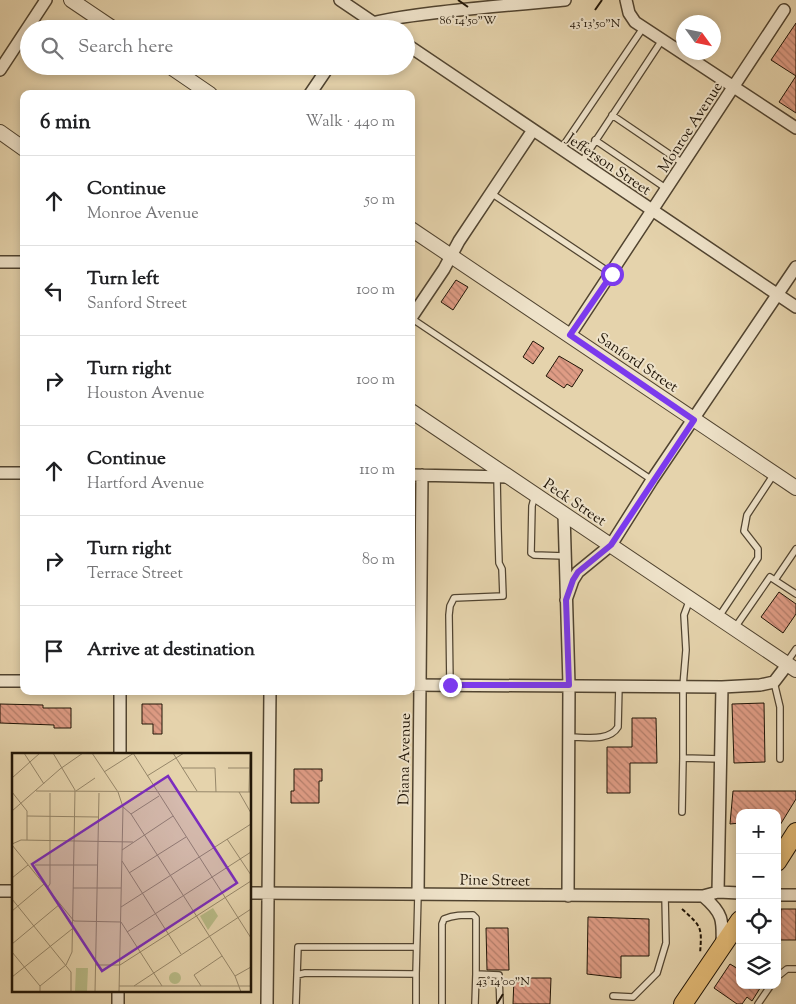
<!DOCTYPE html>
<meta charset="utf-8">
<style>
:root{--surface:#fff;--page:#f2f2f2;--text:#202124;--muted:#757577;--line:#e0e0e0}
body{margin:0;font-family:"Sorts Mill Goudy",serif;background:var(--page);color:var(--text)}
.controls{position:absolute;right:15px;bottom:15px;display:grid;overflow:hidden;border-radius:10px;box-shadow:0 2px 8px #0003}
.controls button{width:45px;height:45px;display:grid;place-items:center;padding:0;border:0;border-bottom:1px solid var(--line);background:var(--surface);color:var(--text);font:25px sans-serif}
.compass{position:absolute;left:676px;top:15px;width:45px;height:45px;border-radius:50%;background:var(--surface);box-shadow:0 2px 8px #0003;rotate:123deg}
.stop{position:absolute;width:15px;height:15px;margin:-11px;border:4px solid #7c3aed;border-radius:50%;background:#fff}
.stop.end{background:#7c3aed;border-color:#fff;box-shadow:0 1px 5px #0008}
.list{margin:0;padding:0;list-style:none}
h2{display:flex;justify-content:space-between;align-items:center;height:65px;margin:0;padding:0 20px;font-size:21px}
h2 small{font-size:16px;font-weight:400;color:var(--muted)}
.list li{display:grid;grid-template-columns:32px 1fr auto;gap:15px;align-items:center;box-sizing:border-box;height:90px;padding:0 20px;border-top:1px solid var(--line)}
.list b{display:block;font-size:19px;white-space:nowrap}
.list p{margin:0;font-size:16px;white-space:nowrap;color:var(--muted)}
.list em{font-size:16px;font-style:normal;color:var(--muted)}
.icon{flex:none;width:28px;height:28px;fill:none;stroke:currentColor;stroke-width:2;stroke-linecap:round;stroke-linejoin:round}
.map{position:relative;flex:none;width:796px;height:1004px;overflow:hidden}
.search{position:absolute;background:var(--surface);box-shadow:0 2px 8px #0003;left:20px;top:20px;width:395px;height:55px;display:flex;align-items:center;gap:12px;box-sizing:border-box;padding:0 18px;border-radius:28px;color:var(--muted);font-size:19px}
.panel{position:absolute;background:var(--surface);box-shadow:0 2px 8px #0003;left:20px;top:90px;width:395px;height:605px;border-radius:10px}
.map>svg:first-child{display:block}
.building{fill:url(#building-back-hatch);stroke:#201507}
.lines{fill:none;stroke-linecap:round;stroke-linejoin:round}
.service-casing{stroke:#514430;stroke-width:8}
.minor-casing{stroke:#514430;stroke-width:14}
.tertiary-casing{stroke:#514430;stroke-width:16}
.primary-casing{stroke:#201507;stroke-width:20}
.path{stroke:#201507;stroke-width:2;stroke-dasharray:4 2.5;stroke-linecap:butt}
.service{stroke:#eee2c9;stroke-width:5.5}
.minor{stroke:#eee2c9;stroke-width:11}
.tertiary{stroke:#eee2c9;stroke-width:14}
.primary{stroke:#e2ba76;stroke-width:18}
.route{stroke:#7c3aed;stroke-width:6}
.ticks{fill:none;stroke:#201507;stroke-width:2}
.labels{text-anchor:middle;stroke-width:4;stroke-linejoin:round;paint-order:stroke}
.street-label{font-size:15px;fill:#201507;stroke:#eee2c9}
.inset-road{fill:none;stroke:#96876a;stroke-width:1}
.view{fill:#7b2cbf;fill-opacity:0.15;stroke:#7b2cbf;stroke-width:2.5}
.inset-edge{fill:none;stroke:#201507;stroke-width:2.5}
.ticks-label{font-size:12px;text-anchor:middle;fill:#201507;stroke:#eee2c9;stroke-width:4;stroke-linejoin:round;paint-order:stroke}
</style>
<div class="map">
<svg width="796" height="1004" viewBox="0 0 796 1004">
<defs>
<pattern id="building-back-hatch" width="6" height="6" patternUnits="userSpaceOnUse" patternTransform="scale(1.25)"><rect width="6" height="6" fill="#df9c85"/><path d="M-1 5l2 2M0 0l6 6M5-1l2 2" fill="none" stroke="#b47e6b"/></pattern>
</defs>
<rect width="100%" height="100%" fill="#e5d3ac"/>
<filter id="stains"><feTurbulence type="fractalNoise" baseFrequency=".004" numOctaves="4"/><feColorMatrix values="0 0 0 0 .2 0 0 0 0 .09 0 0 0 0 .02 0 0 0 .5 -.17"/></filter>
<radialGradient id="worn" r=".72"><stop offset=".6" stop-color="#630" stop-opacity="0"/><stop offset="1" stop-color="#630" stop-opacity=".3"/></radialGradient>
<path class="building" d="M796,23V113L779,102L796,76L771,60Z
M456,280L468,287L453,310L441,302Z
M533,341L544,348L533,364L523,357Z
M559,356L583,370L572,387L567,384L564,388L546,376Z
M779,592L796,604V614L783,633L761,617Z
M764,703L765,762L734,763L732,704Z
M0,704L43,705V708H71V728H54V725L0,723Z
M142,704H162V734H153V724H142Z
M632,718H656L657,763H630V793H607V747H632Z
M294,769H322V781H319V803H291V791H294Z
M733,791H796V799L777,830V813H740V823L730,824Z
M781,909H796V940H780Z
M588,917L649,919V956H621V978L587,974Z
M486,928H508L509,970H487Z
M730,964L740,970V985H762L752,1001L747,997L742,1004H737L714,988Z
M514,978H551L550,1004H513Z"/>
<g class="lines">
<defs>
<path id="service" d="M612,115L684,164
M595,140L667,189
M561,149L643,28
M581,163L662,40
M491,193L612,274
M411,318L652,480
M535,495L532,506L531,553L534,555L565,556
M775,580L796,549
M690,599L684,615L686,650L683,686V758L721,759
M718,618L758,558V549L744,531L747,515L774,474
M734,629L770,577L796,594
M787,662L796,649
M774,682L780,707V759
M450,685L449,615L450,606L454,598L503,596L502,569L499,563L498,529L497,477
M569,737C585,737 609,742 618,727L619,685
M682,812L683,758
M416,974L418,894
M297,975L298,947H416
M777,977L787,969H796
M613,996L633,997L657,973L666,943L665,896
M296,1004L297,975L305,973L416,974V1004
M442,1004V924L444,919C454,915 462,915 473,915L476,918V974L499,975L500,1004
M475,1004L476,974
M758,1004L771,985"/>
<path id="minor" d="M340,0L377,25
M626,0L629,13L635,22L796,128
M357,29C371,15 535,3 565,0
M406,44L796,307
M0,70L46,0
M310,94L329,66
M0,262H24
M411,318L444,269L459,241L533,130
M570,335L784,10
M0,473H24
M411,475L509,477
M564,514L569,685L568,896
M566,600L573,580L578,572L611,545L652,480L796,267
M0,681H24
M411,685L722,687L760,685L774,682L787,665
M120,754V691
M0,891H14
M718,892L722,687
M250,893L703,896L718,892L740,893
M418,894L422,475
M777,895H796
M703,896C723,913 723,920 722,945
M118,1004V990
M267,1004L270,691"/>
<path id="tertiary" d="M71,0L114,29
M169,66L210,94
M0,132L24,149
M411,229L796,488
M411,411L796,670"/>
<path id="primary" d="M777,862L796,832
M683,1004L740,920"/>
</defs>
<use href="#service" class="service-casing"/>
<use href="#minor" class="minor-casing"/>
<use href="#tertiary" class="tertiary-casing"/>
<use href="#primary" class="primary-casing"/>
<path class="path" d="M682,909C702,927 702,927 700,954"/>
<use href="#service" class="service"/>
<use href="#minor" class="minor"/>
<use href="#tertiary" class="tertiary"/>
<use href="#primary" class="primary"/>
</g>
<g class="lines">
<path class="route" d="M450,685H569L566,600L573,580L578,572L611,545L694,420L570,335L612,274"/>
</g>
<path class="ticks" d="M458,0L468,7M595,10L602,0M497,1004L503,994"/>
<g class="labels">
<g class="street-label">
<text transform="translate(690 127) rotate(-57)" y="5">Monroe Avenue</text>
<text transform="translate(609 164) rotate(34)" y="5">Jefferson Street</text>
<text transform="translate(638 362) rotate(34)" y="5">Sanford Street</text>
<text transform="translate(575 502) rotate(34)" y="5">Peck Street</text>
<text transform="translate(404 759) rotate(-89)" y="5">Diana Avenue</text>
<text transform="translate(495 880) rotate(1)" y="5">Pine Street</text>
</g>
</g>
<g transform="translate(12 753)">
<rect width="239" height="239" fill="#e5d3ac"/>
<path d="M201,155L206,163L196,177L188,163Z" fill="#b8bb87"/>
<path d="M64,215H76L75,239H63ZM157 225a6 6 0 1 1 12 0a6 6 0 1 1-12 0Z" fill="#b8bb87"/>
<path class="inset-road" d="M12,0L32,31M80,0L106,39M121,0L239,185M161,0L185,38M170,15H203L204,39M216,15H239M92,19L122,0M135,23L172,0M0,25L28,0M24,38L239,39M64,38L83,25M0,39L15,58V87M106,39L111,54L107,239M227,39L239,60M237,39L238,0M111,54L119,61L223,223L229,239M0,58L48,16L71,0M119,61L147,43M15,63L86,64M215,86L239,122M0,91L9,87L121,89M0,92L62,168L109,169L150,233M110,97L161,63M110,108L169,201M23,112H85M117,120L174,84M0,125L16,112M35,135L38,131V40M61,135H109M0,146L59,219V239M109,154L239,71M0,158L32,131M115,179L239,99M0,191L48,151M0,199L28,233V239M84,212H108L239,128M223,223L239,214M0,224L60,176M28,233L54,212L60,199L63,37L41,0M107,233H239M122,233L239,156M189,233L182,222L210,203M83,239L87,40"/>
<path class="view" d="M156,23L225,130L90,218L20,111Z"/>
<rect width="239" height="239" class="inset-edge"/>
</g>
<g class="ticks-label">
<text x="468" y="24">86°14'50"W</text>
<text x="595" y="27">43°13'50"N</text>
<text x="503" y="985">43°14'00"N</text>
</g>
<rect width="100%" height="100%" filter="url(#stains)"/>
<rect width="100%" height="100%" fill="url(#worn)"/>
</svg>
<div class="controls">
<button>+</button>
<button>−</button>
<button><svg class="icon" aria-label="locate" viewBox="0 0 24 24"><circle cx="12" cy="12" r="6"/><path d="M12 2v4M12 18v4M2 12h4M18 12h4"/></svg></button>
<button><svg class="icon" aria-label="layers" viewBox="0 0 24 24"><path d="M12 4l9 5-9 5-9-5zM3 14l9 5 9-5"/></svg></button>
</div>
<svg class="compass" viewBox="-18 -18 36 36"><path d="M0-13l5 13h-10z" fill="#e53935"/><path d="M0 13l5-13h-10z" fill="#757577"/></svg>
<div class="stop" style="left:612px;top:274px"></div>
<div class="stop end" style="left:450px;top:685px"></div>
<div class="search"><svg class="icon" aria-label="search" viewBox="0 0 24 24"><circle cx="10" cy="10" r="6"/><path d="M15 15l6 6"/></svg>Search here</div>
<section class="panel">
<h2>6 min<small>Walk · 440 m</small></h2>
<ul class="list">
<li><svg class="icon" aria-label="ahead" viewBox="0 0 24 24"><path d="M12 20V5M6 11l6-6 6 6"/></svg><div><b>Continue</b><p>Monroe Avenue</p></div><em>50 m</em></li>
<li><svg class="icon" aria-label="left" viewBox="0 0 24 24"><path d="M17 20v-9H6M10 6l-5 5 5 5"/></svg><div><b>Turn left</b><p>Sanford Street</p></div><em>100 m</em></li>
<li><svg class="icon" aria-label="right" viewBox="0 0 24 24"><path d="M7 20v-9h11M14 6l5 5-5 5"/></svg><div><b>Turn right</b><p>Houston Avenue</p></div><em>100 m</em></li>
<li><svg class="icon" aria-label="ahead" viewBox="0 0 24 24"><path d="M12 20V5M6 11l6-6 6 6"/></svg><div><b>Continue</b><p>Hartford Avenue</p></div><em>110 m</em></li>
<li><svg class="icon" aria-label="right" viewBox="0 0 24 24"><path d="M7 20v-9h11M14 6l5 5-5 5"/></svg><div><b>Turn right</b><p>Terrace Street</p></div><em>80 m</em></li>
<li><svg class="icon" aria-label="arrive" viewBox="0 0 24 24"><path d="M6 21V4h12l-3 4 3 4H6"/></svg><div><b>Arrive at destination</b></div></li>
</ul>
</section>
</div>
